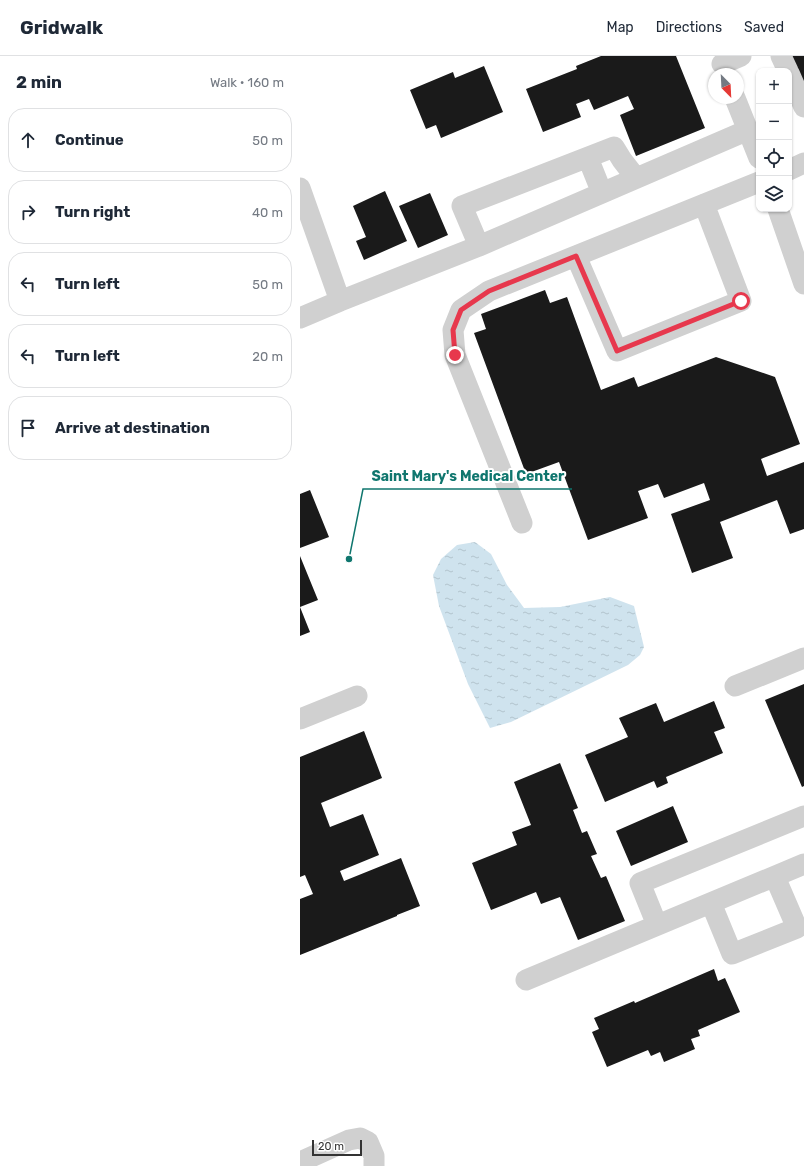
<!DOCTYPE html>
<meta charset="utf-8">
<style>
:root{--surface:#fff;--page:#f6f6f7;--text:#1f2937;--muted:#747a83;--line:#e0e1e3}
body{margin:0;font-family:Rubik,sans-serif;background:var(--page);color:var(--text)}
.controls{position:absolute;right:12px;top:12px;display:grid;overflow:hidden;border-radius:8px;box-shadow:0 1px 3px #0004}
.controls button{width:36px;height:36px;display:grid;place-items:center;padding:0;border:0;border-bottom:1px solid var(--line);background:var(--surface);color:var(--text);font:20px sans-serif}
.compass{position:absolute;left:408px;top:12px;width:36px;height:36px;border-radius:50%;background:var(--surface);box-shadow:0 1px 3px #0004;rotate:156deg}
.scale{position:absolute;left:12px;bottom:10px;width:50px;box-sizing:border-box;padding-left:4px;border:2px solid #333;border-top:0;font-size:11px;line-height:14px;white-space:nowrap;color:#333;-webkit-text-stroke:3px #fff;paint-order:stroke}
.stop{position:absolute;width:12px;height:12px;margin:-9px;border:3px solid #e7384d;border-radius:50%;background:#fff}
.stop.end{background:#e7384d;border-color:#fff;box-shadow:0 1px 4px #0008}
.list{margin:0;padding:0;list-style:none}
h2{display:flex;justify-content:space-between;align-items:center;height:52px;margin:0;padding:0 16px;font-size:17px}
h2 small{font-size:13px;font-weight:400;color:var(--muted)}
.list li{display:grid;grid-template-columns:26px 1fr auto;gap:12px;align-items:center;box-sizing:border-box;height:64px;margin:0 8px 8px;padding:0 8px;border:1px solid var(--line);border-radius:16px}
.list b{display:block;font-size:15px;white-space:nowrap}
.list em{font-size:13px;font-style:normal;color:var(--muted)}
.icon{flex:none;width:22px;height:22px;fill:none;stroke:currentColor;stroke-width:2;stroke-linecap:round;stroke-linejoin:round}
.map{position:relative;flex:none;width:504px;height:1110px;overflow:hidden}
header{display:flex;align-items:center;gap:24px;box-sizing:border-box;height:56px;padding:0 20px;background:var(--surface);border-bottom:1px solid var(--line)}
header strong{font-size:19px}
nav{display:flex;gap:22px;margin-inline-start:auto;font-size:14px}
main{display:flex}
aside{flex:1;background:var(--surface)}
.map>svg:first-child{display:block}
.water{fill:url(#water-ripples)}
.building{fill:#1a1a1a}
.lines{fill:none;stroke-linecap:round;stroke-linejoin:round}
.minor{stroke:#d0d0d0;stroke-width:21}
.route{stroke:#e7384d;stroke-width:5}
.leader{fill:none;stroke:#0f766e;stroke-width:1.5}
.callout-dot{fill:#0f766e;stroke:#fff;stroke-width:1.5}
.callout-label{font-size:14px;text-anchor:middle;font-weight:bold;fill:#0f766e;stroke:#fff;stroke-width:4;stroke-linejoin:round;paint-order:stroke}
</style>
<header>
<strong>Gridwalk</strong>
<nav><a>Map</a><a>Directions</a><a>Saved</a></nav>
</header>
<main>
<aside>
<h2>2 min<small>Walk · 160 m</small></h2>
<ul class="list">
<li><svg class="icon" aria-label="ahead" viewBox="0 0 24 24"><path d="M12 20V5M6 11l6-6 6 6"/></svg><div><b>Continue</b></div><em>50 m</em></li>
<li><svg class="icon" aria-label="right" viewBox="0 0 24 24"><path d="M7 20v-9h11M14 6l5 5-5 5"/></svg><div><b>Turn right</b></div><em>40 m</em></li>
<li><svg class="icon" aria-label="left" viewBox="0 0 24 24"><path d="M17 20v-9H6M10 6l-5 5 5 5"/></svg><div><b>Turn left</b></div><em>50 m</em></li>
<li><svg class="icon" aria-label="left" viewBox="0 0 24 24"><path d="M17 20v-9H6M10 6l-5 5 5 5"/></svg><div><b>Turn left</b></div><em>20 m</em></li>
<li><svg class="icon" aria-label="arrive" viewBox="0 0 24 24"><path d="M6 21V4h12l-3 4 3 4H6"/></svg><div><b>Arrive at destination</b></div></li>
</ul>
</aside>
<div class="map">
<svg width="504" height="1110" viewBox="0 0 504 1110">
<defs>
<pattern id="water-ripples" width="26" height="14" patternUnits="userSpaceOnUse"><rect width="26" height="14" fill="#cfe3ee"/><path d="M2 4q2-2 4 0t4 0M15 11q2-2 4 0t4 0" fill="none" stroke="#b2c3cd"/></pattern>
</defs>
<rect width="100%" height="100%" fill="#fff"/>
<path class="water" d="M175,486L191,498L207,529L224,552L260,551L310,541L334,550L344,591L340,599L328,609L211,666L190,672L168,628L139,550L133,519L141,503L157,489Z"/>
<path class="building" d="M301,0H376L405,72L336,100L320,59L334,53L328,40L294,54L289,43L276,48L281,61L243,76L226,33L277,13L276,10Z
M492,0H504V28Z
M184,10L203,56L141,82L136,69L126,73L110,34L153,16L155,22Z
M85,135L107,185L64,204L56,185L66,181L53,150Z
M130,137L148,179L118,192L99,150Z
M245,234L250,247L267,241L301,334L334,321L338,331L416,301L475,321L500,388L461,403L467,420L504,406V473L490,478L477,444L420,466L433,502L392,517L371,458L410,444L404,427L364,442L358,428L338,435L348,462L288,484L259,406L226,418L174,277L186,273L181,258Z
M10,434L29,481L0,492V438Z
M0,500L18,544L0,551Z
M0,551L10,576L0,580Z
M504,628V730L502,731L465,644Z
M414,645L425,672L414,676L423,697L366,721L368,727L357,732L354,725L305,746L285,699L328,681L319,662L356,647L364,666Z
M64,675L82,722L21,747L30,771L63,758L79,799L40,815L44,825L101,802L120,850L97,859V860L0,899V843L13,838L5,819L0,821V701Z
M260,707L278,752L273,754L282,777L287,775L297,798L291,800L301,822L306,820L325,865L278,884L260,841L241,848L236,836L191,854L172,807L217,789L212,776L231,769L214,726Z
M373,750L388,786L331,810L316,775Z
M414,913L418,925L425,922L440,956L398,974L400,980L391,983L395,993L364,1006L360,996L351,1000L348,994L307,1011L292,976L299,973L294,962L334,945L335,947Z"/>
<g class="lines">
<path class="minor" d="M481,0L488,15
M422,8L441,0
M489,17L504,51
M435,42L459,102
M288,102L302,137
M489,114L504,107
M0,132L40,245L179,190L448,74
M478,153L504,228
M179,190L162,150L314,91L322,104L336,122
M276,200L317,295L441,245L404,148
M0,262L40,245
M222,467L155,299L153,274L161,254L189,235L459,126
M435,630L504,602
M0,663L57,640
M411,847L432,898L497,872L475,821
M357,869L340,827L504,760
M226,924L504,808
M0,1106L49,1084L60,1082L68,1086L74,1100V1110"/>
</g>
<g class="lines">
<path class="route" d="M155,299L153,274L161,254L189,235L276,200L317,295L441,245"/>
</g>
<path class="leader" d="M49 503L63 433H272"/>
<circle class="callout-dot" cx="49" cy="503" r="4"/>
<g class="callout-label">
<text x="168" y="425">Saint Mary's Medical Center</text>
</g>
</svg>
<div class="controls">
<button>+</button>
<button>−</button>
<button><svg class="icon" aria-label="locate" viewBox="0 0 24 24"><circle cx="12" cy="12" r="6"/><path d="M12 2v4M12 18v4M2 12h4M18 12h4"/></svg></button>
<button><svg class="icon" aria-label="layers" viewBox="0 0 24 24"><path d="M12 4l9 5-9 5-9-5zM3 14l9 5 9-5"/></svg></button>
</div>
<svg class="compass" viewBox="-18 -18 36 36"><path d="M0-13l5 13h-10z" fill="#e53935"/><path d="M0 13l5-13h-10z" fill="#747a83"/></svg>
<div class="scale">20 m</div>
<div class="stop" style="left:441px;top:245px"></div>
<div class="stop end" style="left:155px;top:299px"></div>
</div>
</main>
